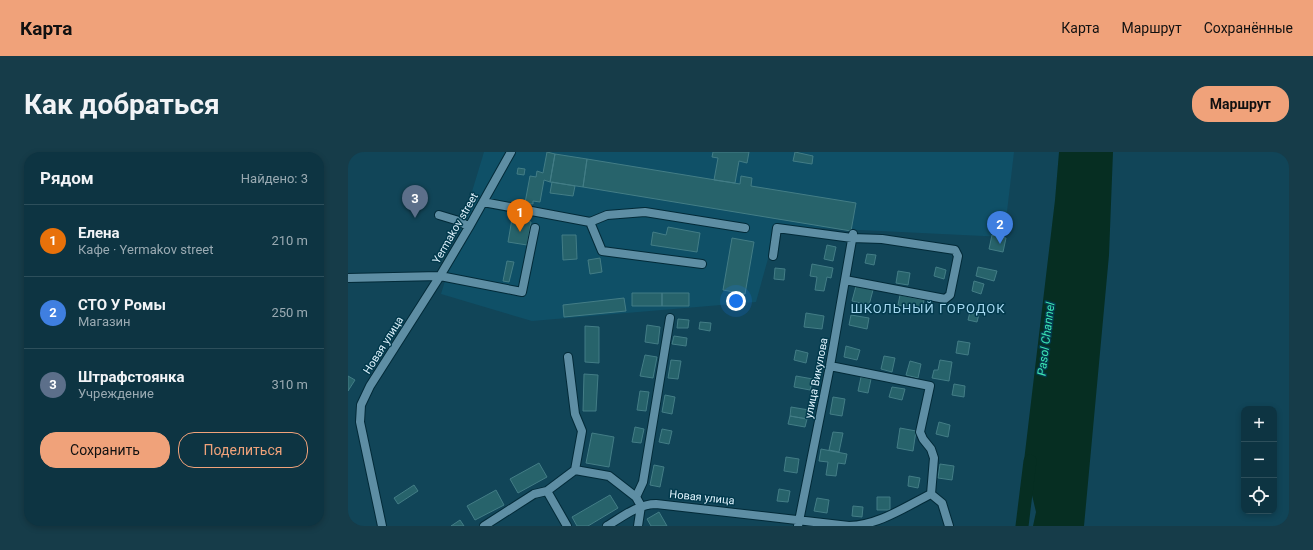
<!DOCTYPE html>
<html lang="ru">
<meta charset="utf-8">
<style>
:root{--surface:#0d3442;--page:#163c49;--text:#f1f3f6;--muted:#9aaab2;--line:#2d4f5b;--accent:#f0a27a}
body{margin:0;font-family:Roboto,sans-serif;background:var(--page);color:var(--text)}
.controls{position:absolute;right:12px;bottom:12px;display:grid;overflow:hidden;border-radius:8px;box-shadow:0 2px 6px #0003}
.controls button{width:36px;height:36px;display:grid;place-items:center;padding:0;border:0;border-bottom:1px solid var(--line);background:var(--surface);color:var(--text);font:20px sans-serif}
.you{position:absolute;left:388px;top:149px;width:14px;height:14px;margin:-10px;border:3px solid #fff;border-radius:50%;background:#1a73e8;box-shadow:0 0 0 6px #1a73e833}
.badge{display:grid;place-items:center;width:26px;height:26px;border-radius:50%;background:var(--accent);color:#fff;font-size:13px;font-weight:700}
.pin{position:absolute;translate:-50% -33px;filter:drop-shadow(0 1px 2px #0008)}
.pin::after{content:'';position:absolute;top:21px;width:14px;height:12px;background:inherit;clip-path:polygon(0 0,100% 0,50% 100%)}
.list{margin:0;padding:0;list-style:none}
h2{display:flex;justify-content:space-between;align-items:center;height:52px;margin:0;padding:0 16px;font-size:17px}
h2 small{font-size:13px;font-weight:400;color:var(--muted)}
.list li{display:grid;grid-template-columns:26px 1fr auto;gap:12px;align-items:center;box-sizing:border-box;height:72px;padding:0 16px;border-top:1px solid var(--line)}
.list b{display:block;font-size:15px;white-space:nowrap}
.list p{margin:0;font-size:13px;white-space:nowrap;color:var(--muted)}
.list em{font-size:13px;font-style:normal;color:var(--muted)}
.actions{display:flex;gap:8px;padding:12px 16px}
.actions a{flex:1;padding:9px 0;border:1px solid var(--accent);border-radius:16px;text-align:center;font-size:14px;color:var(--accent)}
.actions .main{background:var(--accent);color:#111}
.icon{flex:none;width:22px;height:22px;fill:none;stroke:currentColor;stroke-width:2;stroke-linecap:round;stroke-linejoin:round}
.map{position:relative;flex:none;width:941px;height:374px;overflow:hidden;border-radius:16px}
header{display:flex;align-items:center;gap:24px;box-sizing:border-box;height:56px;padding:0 20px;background:var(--accent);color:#111}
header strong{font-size:19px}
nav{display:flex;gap:22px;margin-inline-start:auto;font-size:14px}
.intro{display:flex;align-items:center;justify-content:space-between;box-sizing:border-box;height:96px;padding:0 24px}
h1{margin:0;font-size:28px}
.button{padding:10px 18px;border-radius:16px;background:var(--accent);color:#111;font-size:14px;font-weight:700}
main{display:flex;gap:24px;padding:0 24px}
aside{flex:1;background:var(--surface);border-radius:16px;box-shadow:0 2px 6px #0003}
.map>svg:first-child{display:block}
.built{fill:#0f5067}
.water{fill:#062e22}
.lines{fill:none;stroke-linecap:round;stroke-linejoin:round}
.river{stroke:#062e22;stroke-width:13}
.building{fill:#27636b;stroke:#437d86}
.minor-casing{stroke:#022a38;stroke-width:10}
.minor{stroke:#5e8ea4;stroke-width:8}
.labels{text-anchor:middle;stroke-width:3;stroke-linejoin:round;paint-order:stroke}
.street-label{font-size:11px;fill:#dff3fd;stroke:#023a4d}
.water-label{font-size:12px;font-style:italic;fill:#3de6b4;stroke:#023a4d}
.quarter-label{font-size:13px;letter-spacing:1px;fill:#a5d8f0;stroke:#023a4d}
</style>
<header>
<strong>Карта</strong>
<nav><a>Карта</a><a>Маршрут</a><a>Сохранённые</a></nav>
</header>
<div class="intro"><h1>Как добраться</h1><a class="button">Маршрут</a></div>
<main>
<aside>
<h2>Рядом<small>Найдено: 3</small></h2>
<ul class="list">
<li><span class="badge" style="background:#e8710a">1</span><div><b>Елена</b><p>Кафе · Yermakov street</p></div><em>210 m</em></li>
<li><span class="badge" style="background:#3f7fe0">2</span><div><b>СТО У Ромы</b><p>Магазин</p></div><em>250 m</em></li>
<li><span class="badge" style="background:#5c6f8a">3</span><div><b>Штрафстоянка</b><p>Учреждение</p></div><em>310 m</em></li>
</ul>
<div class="actions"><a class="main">Сохранить</a><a>Поделиться</a></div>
</aside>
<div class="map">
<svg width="941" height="374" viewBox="0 0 941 374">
<rect width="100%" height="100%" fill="#114558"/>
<path class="built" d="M136,0H666L656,85L429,74L408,150L184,169L93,142Z"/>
<path class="water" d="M711,0H765L761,103L736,374H685L688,360L676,309L707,48Z"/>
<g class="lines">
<path class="river" d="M674,374L682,309"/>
</g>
<path class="building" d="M199,0L207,2L202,30L196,28L192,50L185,49V52L177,51L182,24L188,25L189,19L195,21Z
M365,0H401L399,11L391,9L387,31L366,28L370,6L364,5Z
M447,0L465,4L464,12L445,9Z
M207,2L239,7L235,35L202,30Z
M239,7L392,32L393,24L404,26L403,34L508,51L503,79L235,35Z
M170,16L177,17L176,23L169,22Z
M204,30L227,34L225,44L202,41Z
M164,67L183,70L179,93L160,90Z
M320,75L352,81L349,100L303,93L305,80L318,83Z
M214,83H228L229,107L215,108Z
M644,83L658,86L655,100L641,97Z
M384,86L406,90L397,142L375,138Z
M479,93L488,95L485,109L476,107Z
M519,102L528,103L526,113L517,111Z
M252,106L254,120L242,122L240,108Z
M159,109L166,110L161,130L155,129Z
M464,112L485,116L483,126L479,125L476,139L467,138L469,125L462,124Z
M588,115L598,118L596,127L586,124Z
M630,115L649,119L646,129L628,124Z
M427,116L437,117L436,128L426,127Z
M550,119L562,121L560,133L548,131Z
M626,129L636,132L633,142L624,139Z
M508,134L525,138L521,153L504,149Z
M284,141H314V154H284Z
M314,141H341V154H314Z
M552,143L576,148L574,158L550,153Z
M276,146L278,159L216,165L215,153Z
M622,160L631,162L629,170L620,168Z
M458,161L476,164L474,177L456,175Z
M503,163L521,166L519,177L501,173Z
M330,167L341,168L340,176H329Z
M352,170L363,171L362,179L351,177Z
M299,173L312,175L310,192L297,190Z
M237,174L251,175V211L237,210Z
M326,184L339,186L338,194L324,192Z
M610,189L622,191L620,203L608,201Z
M498,194L512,198L509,208L496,205Z
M448,198L460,201L458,211L446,208Z
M297,203L309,205L305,226L292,224Z
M536,204L547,206L544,220L533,217Z
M323,208L333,209L330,227L320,226Z
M592,208L604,210L601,229L584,226L586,218H590Z
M562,209L573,212L570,226L558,223Z
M236,222L250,223L248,259H235Z
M0,224L7,228L0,239Z
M448,224L465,227L462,238L446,235Z
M513,225L523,227L520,241L510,239Z
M606,232L617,234L616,245L604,243Z
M544,235L557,237L554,248L541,245Z
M292,239L301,240L298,259L289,258Z
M317,243L327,245L324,262L314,260Z
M485,245L497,247L494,264L482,262Z
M443,255L461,258L459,267L442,264Z
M442,264L459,267L457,275L440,272Z
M591,270L602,273L600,285L588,282Z
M287,275L296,277L293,291L284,290Z
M552,276L568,279L565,299L549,296Z
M314,277L324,279L321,292L311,290Z
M485,280L495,281L491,300L481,298Z
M244,281L266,285L261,315L238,311Z
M473,297L499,302L497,312L490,311L488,324L478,323L480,310L471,309Z
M438,305L451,307L449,321L436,319Z
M191,311L199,325L170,341L162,327Z
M592,312L606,314L604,328L590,326Z
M306,313L316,315L312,335L302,333Z
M561,324L572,326L570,336L560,334Z
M66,333L70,339L50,352L46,346Z
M431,337L442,339L440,350L429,349Z
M148,338L156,353L127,368L119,354Z
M262,343L270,356L240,374H229L224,365Z
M529,345H542V358H529Z
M469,346L481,348L479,361L466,359Z
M505,354L515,355L514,365L504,364Z
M311,360L319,374H303L299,367Z
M112,368L116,374H103Z"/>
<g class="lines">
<defs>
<path id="minor" d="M135,50L242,70L259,63L297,60L397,76
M91,63L111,69L121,75
M242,70L254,99L354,112
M425,104L429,76L504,86L534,87L607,98L610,104L602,143L597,147L497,128
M0,126L92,124L121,75L163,0
M220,205L227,262L234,279L227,318
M199,339L219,374
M583,342L594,351L601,374
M34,374L12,270L13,253L22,234L92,124L174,140L187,76
M136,374L186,342L199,339L227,318L261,324L288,345
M259,374C274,365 290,352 308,352L501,374C531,373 557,355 583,342L586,306L583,297L575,287L572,280L582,234L482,214
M290,374L293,354L288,345L295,330L322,166
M450,374L482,214L505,82"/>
</defs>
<use href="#minor" class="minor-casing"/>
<use href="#minor" class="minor"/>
</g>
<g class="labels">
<g class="street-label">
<text transform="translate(107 76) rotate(-60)" y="4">Yermakov street</text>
<text transform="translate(35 193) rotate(-58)" y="4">Новая улица</text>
<text transform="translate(468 226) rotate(-79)" y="4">улица Викулова</text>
<text transform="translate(354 345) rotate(6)" y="4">Новая улица</text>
</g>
<g class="water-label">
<text transform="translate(698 187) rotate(-83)" y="4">Pasol Channel</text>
</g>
<g class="quarter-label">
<text x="580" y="161">ШКОЛЬНЫЙ ГОРОДОК</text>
</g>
</g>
</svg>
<div class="controls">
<button>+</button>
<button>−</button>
<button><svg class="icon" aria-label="locate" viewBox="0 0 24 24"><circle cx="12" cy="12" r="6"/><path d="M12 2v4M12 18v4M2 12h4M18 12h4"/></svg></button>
</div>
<div class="you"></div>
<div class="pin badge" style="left:172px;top:80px;background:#e8710a">1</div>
<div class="pin badge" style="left:652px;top:92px;background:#3f7fe0">2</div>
<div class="pin badge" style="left:67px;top:66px;background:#5c6f8a">3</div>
</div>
</main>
